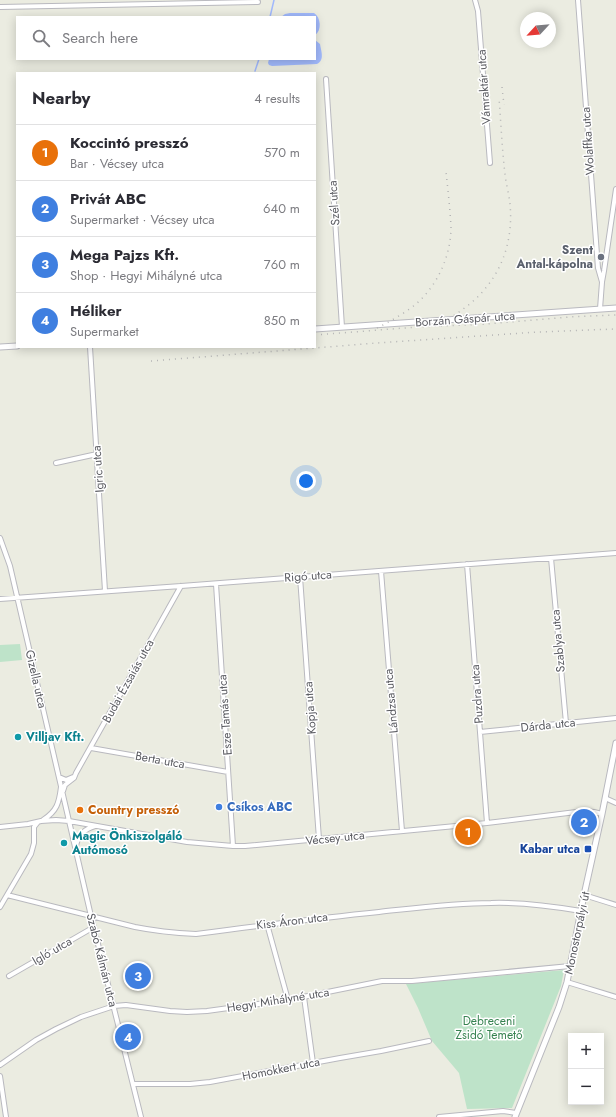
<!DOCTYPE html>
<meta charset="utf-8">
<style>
:root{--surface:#fff;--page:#f2f2f3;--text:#2b2b33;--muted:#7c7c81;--line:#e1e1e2;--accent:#e37330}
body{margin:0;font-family:Jost,sans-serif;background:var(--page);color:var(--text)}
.controls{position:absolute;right:12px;bottom:12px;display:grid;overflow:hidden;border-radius:0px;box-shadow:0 2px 10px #0003}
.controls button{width:36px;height:36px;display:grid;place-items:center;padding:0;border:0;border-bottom:1px solid var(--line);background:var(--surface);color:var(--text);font:20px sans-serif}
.compass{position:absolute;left:520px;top:12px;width:36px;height:36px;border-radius:50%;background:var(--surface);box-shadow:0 2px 10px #0003;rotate:244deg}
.you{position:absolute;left:306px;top:481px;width:14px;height:14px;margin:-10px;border:3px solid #fff;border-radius:50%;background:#1a73e8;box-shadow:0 0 0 6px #1a73e833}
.badge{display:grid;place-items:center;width:26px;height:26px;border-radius:50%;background:var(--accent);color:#fff;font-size:13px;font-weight:700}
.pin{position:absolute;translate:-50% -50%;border:2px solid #fff;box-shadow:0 1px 4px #0006}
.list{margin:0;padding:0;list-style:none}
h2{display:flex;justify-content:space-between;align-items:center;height:52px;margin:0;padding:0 16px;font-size:17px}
h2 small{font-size:13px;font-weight:400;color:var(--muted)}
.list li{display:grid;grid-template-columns:26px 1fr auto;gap:12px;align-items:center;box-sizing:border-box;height:56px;padding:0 16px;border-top:1px solid var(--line)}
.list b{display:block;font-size:15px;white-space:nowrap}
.list p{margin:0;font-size:13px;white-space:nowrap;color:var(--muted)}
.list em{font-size:13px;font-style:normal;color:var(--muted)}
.icon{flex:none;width:22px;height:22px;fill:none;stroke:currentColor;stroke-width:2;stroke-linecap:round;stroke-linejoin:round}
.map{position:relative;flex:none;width:616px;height:1117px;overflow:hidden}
.search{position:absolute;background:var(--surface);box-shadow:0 2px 10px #0003;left:16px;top:16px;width:300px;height:44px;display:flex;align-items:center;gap:10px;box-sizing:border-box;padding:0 14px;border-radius:0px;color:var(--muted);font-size:15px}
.panel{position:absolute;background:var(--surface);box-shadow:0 2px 10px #0003;left:16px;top:72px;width:300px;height:276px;border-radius:0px}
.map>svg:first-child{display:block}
.green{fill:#bee3c9}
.water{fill:#a1b9fc}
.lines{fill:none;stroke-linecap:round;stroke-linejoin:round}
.stream{stroke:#a1b9fc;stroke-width:1.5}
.minor-casing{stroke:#b9b9bf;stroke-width:6}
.tertiary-casing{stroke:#b9b9bf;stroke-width:7}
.minor{stroke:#fff;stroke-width:4}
.tertiary{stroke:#fff;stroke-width:5}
.rail{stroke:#b4b4b5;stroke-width:1.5;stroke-dasharray:1 5;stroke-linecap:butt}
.worship-dot{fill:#6b7280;stroke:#fff;stroke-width:1.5}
.culture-dot{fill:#0f9aa8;stroke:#fff;stroke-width:1.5}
.shop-dot{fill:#3f7fe0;stroke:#fff;stroke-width:1.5}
.food-dot{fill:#e8710a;stroke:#fff;stroke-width:1.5}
.transit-dot{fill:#1a4fb4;stroke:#fff;stroke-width:1.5}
.labels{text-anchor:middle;stroke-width:3;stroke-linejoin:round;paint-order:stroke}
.street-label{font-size:12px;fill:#5a5b61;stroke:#fff}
.worship-label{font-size:12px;font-weight:bold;fill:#5b616d;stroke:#fff;text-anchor:end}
.culture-label{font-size:12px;font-weight:bold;fill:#0d838f;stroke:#fff;text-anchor:start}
.shop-label{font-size:12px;font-weight:bold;fill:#366cbe;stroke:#fff;text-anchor:start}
.food-label{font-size:12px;font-weight:bold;fill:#c56008;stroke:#fff;text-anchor:start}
.transit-label{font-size:12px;font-weight:bold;fill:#164399;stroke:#fff;text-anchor:end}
.park-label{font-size:12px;fill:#378351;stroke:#fff}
</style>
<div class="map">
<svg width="616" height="1117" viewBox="0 0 616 1117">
<rect width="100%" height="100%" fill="#ebece1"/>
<path class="green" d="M20,644L22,660L0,662V645Z
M564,970L561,986L512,1108L467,1109L459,1073L432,1041L418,1008L406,984Z"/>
<path class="water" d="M290,13H314C321,17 322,31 315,35V17H281L285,14Z
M315,40L320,44C321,51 325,60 317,64L272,66L269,65L268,63L269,59H315Z"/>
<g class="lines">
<path class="stream" d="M270,17L274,0
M255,71L259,59"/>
<defs>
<path id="minor" d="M475,0L478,11L490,163
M578,0L598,268L602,282
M0,7L258,2
M326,79L342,327
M600,309L602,282L604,271L616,189
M90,347L105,591
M56,463L97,454
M0,538L10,566L91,916L141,1117
M551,558L566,723
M467,564L487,823
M381,571L402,831
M300,577L319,839
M216,584L233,846
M0,599L181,586L616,553
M480,732L616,718
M91,748L228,772
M59,777L66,780L73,777
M63,791L65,785L74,778L76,773L181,586
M605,798L616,803
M43,820C57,811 59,803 61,787
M0,827L28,824L41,821L56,820L69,821L187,842L233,846H245L487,823L584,811L594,812L602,814
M76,846C78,835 84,829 95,826
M7,895L135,927C155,931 175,933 196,934C257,926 318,918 379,912C416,908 454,903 491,903C521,902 551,906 581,911
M584,895L616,905
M0,907L31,854L34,843V827L38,822
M267,924L288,1000
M9,976L94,927
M567,982L616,997
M304,997L313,1063
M0,1065L36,1040L56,1029L81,1017L114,1006L126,1005L170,1011L187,1012L207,1011L288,1000L382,981H412L570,966
M0,1076L6,1117
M133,1084H190L210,1082L340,1058L381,1051L429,1041
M439,1117L503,1111L516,1113"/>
<path id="tertiary" d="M315,329L616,308
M0,347L17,346
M515,1117L559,1007L567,982L584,895L602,814L616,743"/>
</defs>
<use href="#minor" class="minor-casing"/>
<use href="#tertiary" class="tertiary-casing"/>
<use href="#minor" class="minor"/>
<use href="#tertiary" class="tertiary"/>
<path class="rail" d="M502,87L504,105
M439,326C455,314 472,305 484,290C505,266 513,235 510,204C509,194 506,184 505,174C502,149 501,123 499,98
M377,328C391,321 405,313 416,304C438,285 451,255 451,227C450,209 448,190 446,172
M315,335L417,327L487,324L569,317L616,315
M151,361L377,343L538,332L616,329"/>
</g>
<circle class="worship-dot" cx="601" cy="257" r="4"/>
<g class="culture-dot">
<circle cx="18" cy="737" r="4"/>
<circle cx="64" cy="843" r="4"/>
</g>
<circle class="shop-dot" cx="219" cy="807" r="4"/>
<circle class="food-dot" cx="80" cy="810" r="4"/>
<rect class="transit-dot" x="584" y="845" width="8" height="8" rx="2"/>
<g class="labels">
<g class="street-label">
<text transform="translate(484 87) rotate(-94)" y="4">Vámraktár utca</text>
<text transform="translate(588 141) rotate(-94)" y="4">Wolaffka utca</text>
<text transform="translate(334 203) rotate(-94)" y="4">Szél utca</text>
<text transform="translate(465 319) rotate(-4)" y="4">Borzán Gáspár utca</text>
<text transform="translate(98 469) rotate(-94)" y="4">Igric utca</text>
<text transform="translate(308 576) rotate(-4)" y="4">Rigó utca</text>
<text transform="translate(558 641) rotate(-95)" y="4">Szablya utca</text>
<text transform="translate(36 679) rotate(77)" y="4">Gizella utca</text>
<text transform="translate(128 681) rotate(-61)" y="4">Budai Ézsaiás utca</text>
<text transform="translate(477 694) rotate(-94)" y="4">Puzdra utca</text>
<text transform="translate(391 701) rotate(-95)" y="4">Lándzsa utca</text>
<text transform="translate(310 708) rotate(-94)" y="4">Kopja utca</text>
<text transform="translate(225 715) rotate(-94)" y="4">Esze Tamás utca</text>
<text transform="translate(548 725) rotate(-6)" y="4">Dárda utca</text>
<text transform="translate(160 760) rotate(10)" y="4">Berta utca</text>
<text transform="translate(335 838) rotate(-6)" y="4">Vécsey utca</text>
<text transform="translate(292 921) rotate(-7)" y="4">Kiss Áron utca</text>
<text transform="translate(577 933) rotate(-78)" y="4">Monostorpályi út</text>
<text transform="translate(52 951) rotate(-30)" y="4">Igló utca</text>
<text transform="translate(102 960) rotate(76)" y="4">Szabó Kálmán utca</text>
<text transform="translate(278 1000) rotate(-9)" y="4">Hegyi Mihályné utca</text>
<text transform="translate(281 1069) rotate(-11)" y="4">Homokkert utca</text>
</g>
<g class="worship-label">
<text x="593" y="254">Szent<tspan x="593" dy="14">Antal-kápolna</tspan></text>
</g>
<g class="culture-label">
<text x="26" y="741">Villjav Kft.</text>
<text x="72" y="840">Magic Önkiszolgáló<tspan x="72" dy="14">Autómosó</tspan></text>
</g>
<g class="shop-label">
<text x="227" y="811">Csíkos ABC</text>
</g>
<g class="food-label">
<text x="88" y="814">Country presszó</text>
</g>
<g class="transit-label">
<text x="580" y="853">Kabar utca</text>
</g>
<g class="park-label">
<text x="489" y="1025">Debreceni<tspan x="489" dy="14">Zsidó Temető</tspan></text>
</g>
</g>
</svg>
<div class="controls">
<button>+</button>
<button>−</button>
</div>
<svg class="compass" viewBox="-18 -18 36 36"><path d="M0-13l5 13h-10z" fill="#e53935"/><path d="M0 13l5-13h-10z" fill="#7c7c81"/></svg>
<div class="you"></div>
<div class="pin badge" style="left:468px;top:832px;background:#e8710a">1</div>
<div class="pin badge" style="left:584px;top:822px;background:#3f7fe0">2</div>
<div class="pin badge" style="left:138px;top:976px;background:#3f7fe0">3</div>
<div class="pin badge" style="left:128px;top:1037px;background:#3f7fe0">4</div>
<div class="search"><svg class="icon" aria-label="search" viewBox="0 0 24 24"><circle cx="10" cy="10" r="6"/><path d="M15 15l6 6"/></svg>Search here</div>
<section class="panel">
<h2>Nearby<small>4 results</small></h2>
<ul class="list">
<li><span class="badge" style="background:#e8710a">1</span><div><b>Koccintó presszó</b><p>Bar · Vécsey utca</p></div><em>570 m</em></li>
<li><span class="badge" style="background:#3f7fe0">2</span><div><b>Privát ABC</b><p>Supermarket · Vécsey utca</p></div><em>640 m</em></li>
<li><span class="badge" style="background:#3f7fe0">3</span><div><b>Mega Pajzs Kft.</b><p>Shop · Hegyi Mihályné utca</p></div><em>760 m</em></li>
<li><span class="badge" style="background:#3f7fe0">4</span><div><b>Héliker</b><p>Supermarket</p></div><em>850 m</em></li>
</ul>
</section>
</div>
